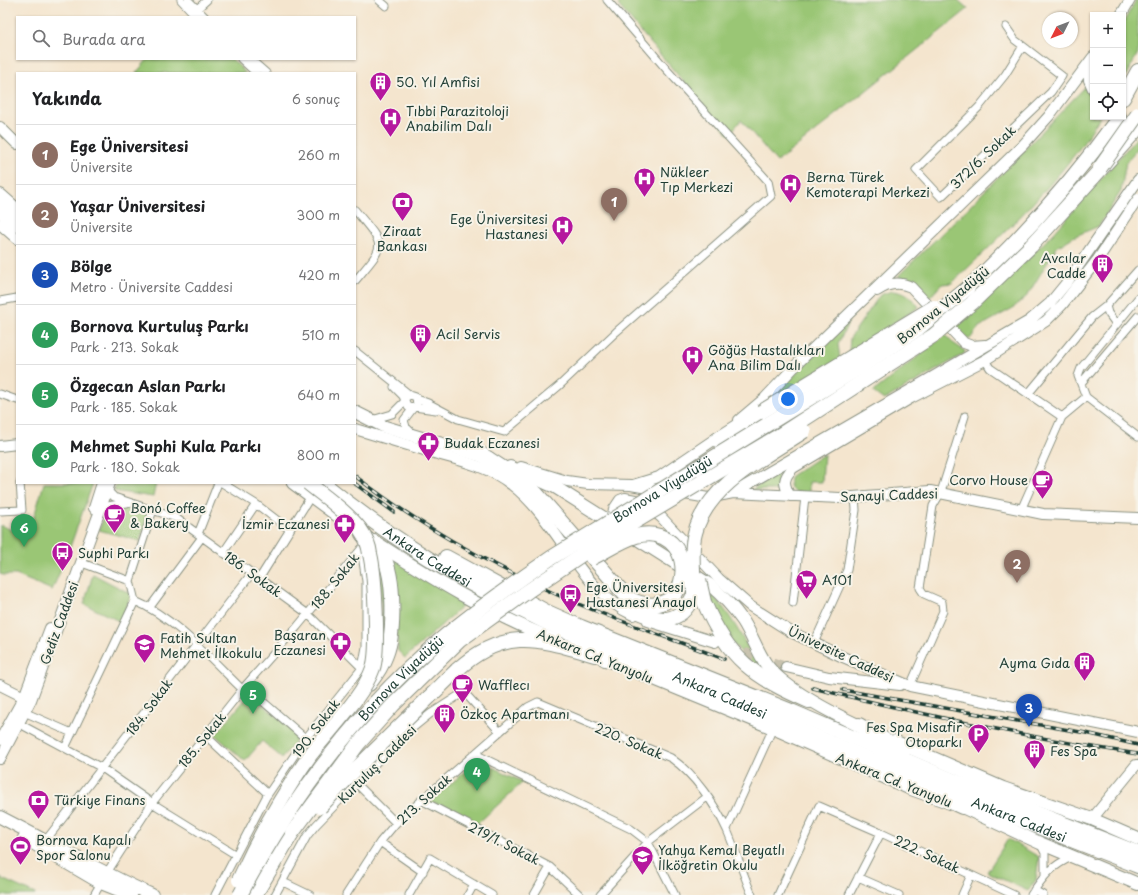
<!DOCTYPE html>
<html lang="tr">
<meta charset="utf-8">
<style>
:root{--surface:#fff;--page:#f2f2f2;--text:#202124;--muted:#757577;--line:#e0e0e0;--accent:#1a73e8}
body{margin:0;font-family:"Playpen Sans",sans-serif;background:var(--page);color:var(--text)}
.controls{position:absolute;right:12px;top:12px;display:grid;overflow:hidden;border-radius:0px;box-shadow:0 1px 3px #0004}
.controls button{width:36px;height:36px;display:grid;place-items:center;padding:0;border:0;border-bottom:1px solid var(--line);background:var(--surface);color:var(--text);font:20px sans-serif}
.compass{position:absolute;left:1042px;top:12px;width:36px;height:36px;border-radius:50%;background:var(--surface);box-shadow:0 1px 3px #0004;rotate:228deg}
.you{position:absolute;left:788px;top:399px;width:14px;height:14px;margin:-10px;border:3px solid #fff;border-radius:50%;background:#1a73e8;box-shadow:0 0 0 6px #1a73e833}
.badge{display:grid;place-items:center;width:26px;height:26px;border-radius:50%;background:var(--accent);color:#fff;font-size:13px;font-weight:700}
.pin{position:absolute;translate:-50% -33px;filter:drop-shadow(0 1px 2px #0008)}
.pin::after{content:'';position:absolute;top:21px;width:14px;height:12px;background:inherit;clip-path:polygon(0 0,100% 0,50% 100%)}
.list{margin:0;padding:0;list-style:none}
h2{display:flex;justify-content:space-between;align-items:center;height:52px;margin:0;padding:0 16px;font-size:17px}
h2 small{font-size:13px;font-weight:400;color:var(--muted)}
.list li{display:grid;grid-template-columns:26px 1fr auto;gap:12px;align-items:center;box-sizing:border-box;height:60px;padding:0 16px;border-top:1px solid var(--line)}
.list b{display:block;font-size:15px;white-space:nowrap}
.list p{margin:0;font-size:13px;white-space:nowrap;color:var(--muted)}
.list em{font-size:13px;font-style:normal;color:var(--muted)}
.icon{flex:none;width:22px;height:22px;fill:none;stroke:currentColor;stroke-width:2;stroke-linecap:round;stroke-linejoin:round}
.map{position:relative;flex:none;width:1138px;height:895px;overflow:hidden}
.search{position:absolute;background:var(--surface);box-shadow:0 1px 3px #0004;left:16px;top:16px;width:340px;height:44px;display:flex;align-items:center;gap:10px;box-sizing:border-box;padding:0 14px;border-radius:0px;color:var(--muted);font-size:15px}
.panel{position:absolute;background:var(--surface);box-shadow:0 1px 3px #0004;left:16px;top:72px;width:340px;height:412px;border-radius:0px}
.map>svg:first-child{display:block}
.green{fill:#9ac674;stroke:#5c8254}
.lines{fill:none;stroke-linecap:round;stroke-linejoin:round}
.secondary-tunnel{stroke:#c9c3af;stroke-width:10;stroke-dasharray:10 5;stroke-linecap:butt}
.street-casing{stroke:#8a9181;stroke-width:9}
.secondary-casing{stroke:#8a9181;stroke-width:12}
.primary-casing{stroke:#8a9181;stroke-width:14}
.highway-casing{stroke:#8a9181;stroke-width:16}
.street{stroke:#fff;stroke-width:7}
.secondary{stroke:#fff;stroke-width:10}
.primary{stroke:#fff;stroke-width:12}
.highway{stroke:#fff;stroke-width:14}
.rail-casing{stroke:#1f3d34;stroke-width:3.5}
.rail{stroke:#f7f3e8;stroke-width:2;stroke-dasharray:6;stroke-linecap:butt}
.highway-bridge-casing{stroke:#8a9181;stroke-width:16;stroke-linecap:butt}
.highway-bridge{stroke:#fff;stroke-width:14}
.labels{text-anchor:middle;stroke-width:4;stroke-linejoin:round;paint-order:stroke}
.poi-label{font-size:13px;fill:#1f3d34;stroke:#f7f3e8;text-anchor:start}
.street-label{font-size:13px;fill:#1f3d34;stroke:#f7f3e8}
</style>
<div class="map">
<svg width="1138" height="895" viewBox="0 0 1138 895">
<rect width="100%" height="100%" fill="#f7f3e8"/>
<filter id="ink" filterUnits="userSpaceOnUse"><feTurbulence type="fractalNoise" baseFrequency=".025" numOctaves="2"/><feDisplacementMap in="SourceGraphic" scale="8" xChannelSelector="R" yChannelSelector="G"/><feConvolveMatrix kernelMatrix="1 2 1 2 8 2 1 2 1" color-interpolation-filters="sRGB"/></filter>
<filter id="wash" filterUnits="userSpaceOnUse"><feTurbulence type="fractalNoise" baseFrequency=".012" numOctaves="4" result="noise"/><feDisplacementMap in="SourceGraphic" scale="16" xChannelSelector="R" yChannelSelector="G"/><feGaussianBlur stdDeviation="0.9" result="paint"/><feColorMatrix in="noise" values="0 0 0 0 0 0 0 0 0 0 0 0 0 0 0 0 0 1.4 0 .05"/><feComposite in="paint" operator="in"/></filter>
<g filter="url(#wash)">
<rect width="100%" height="100%" fill="#f4e5ce"/>
<path class="green" d="M622,0H958L968,9L777,162L741,120L729,135L618,5Z
M1136,0H1138V53L1123,81V23Z
M148,59H232L246,73H136Z
M1085,87L1093,101V117H1100C1092,129 1085,142 1076,153C1039,201 995,242 952,283L942,284L928,299L916,285L898,276L970,206Z
M1137,137L1138,148L1126,162L1121,191L1099,226L1073,237L1057,247L1027,296L1013,308L979,327L970,339L964,336L957,327L1054,233Z
M892,291C905,292 911,297 919,307L849,352L850,338L880,295Z
M849,321L838,344L840,359L762,407Z
M945,335L953,343L965,351L964,354L884,400L873,392Z
M824,454L822,482H809V493L794,492C790,488 788,482 791,476Z
M778,472V481L780,490H752Z
M44,483H93L66,558L52,590L16,575H3L0,574V525L28,537Z
M116,483H156L153,497L114,491Z
M123,506L149,513L140,541L99,530L107,508Z
M386,552L466,603L405,658L398,651L394,571Z
M380,566L388,573L382,626Z
M93,574L131,594L121,622L84,604Z
M708,591C726,607 736,627 748,647C756,659 765,671 774,683L719,631Z
M250,694L300,736L282,758L262,741L245,761L215,735Z
M478,760L523,782L477,824L431,801Z
M1008,839L1039,857L1036,880L1028,891L987,872Z
M0,878L35,894V895H0Z"/>
</g>
<g filter="url(#ink)">
<g class="lines">
<path class="secondary-tunnel" d="M730,648L786,667"/>
<defs>
<path id="street" d="M181,0L197,17
M188,0L205,17
M379,0L386,6
M197,9L207,0
M1006,27L1015,40L1023,46L1005,75L979,107L916,170L941,197L1051,92L1062,76L1023,46
M241,59L256,73
M250,59L266,73
M355,210C386,248 387,243 355,281
M1138,298L1081,368L1078,376L1086,397L1138,437
M0,301L17,298
M1106,306L1108,313L1116,324
M355,351L410,395L416,397L417,405L412,408L408,407L405,401L406,397L410,395
M985,360L990,368L1062,417
M1081,383L1138,316
M0,394L17,400
M1028,394L1092,317L1106,306L1138,270
M417,399L428,403L458,419L504,432L560,385L616,332L771,196L768,181L667,70L607,0
M372,420L392,414L405,401L403,396L394,387
M413,434L406,427L404,420L414,407L436,410
M222,483L256,504L290,530
M108,491L114,497L176,518L308,614L362,668
M100,510L107,506L127,503
M1021,510L1062,417L1086,397
M0,511L22,510L20,483
M198,534L218,483
M223,553L256,504
M82,563L130,581
M259,579L311,496
M135,601C174,617 212,660 242,689
M793,603L805,497
M150,607L202,537
M814,643L847,570L856,510L855,496
M245,686L342,770
M910,686L943,611L942,602L924,594L920,588L933,506L941,492L965,416
M24,712L72,733
M18,723L102,768L152,803L236,855
M206,736L268,794
M65,748L135,601L130,581L153,510
M475,754L631,829L648,842L675,895
M354,781L396,823
M421,800L550,867L580,895
M727,829L773,728
M46,840L252,573
M380,842L423,872
M1040,843L1045,853V875
M106,874L152,803L245,686L297,627L361,549
M858,877L899,895
M283,882L310,895
M1034,890L1043,895
M94,895L101,883
M215,895L266,797L306,738L362,668L366,647V581L361,549
M275,895L307,836L316,825L398,740L430,714L464,692L500,732
M346,895L380,842L396,823L528,707L538,702L671,758C694,774 715,804 727,830C736,851 743,874 752,895
M409,895L430,858L492,895
M468,895L474,884
M534,895L550,867
M600,895L648,842L707,797
M778,895L819,806L881,833
M849,895L881,833L1014,895
M962,895L971,875
M1031,895C1043,877 1052,865 1072,857"/>
<path id="secondary" d="M1121,15L1130,0
M1088,64L1089,80L1093,89
M0,127L17,144
M0,224L17,239
M877,291C888,283 899,281 911,287L964,343L972,346L985,345
M739,420L765,398L799,362L1023,145L1049,116L1093,57
M355,429C381,437 407,445 434,453C460,460 490,467 512,485C558,520 580,591 633,615
M0,446L17,444
M521,467L567,481L588,484L631,485L664,491
M633,485L659,477L721,435
M679,493L708,498L733,493L840,498L930,491L1043,514L1138,518
M733,493L1029,321L1050,303L1068,281L1138,180
M790,496C783,484 783,478 793,468L911,398L985,360L1046,321L1062,305L1098,259L1138,199
M94,508L102,483
M617,524L613,515L614,509L620,500L625,498L640,501L661,517L719,579L750,606L791,632L843,657L910,686L1138,732
M648,621L715,642
M786,667L829,677L900,685
M0,685L24,697
M0,740L24,697L50,628
M0,759L31,700L110,483
M1092,819L1136,765H1138"/>
<path id="primary" d="M355,412L385,427L489,458
M510,467L555,487L710,585C723,596 733,607 743,621C752,635 757,651 766,664C784,690 838,716 866,729
M293,483L346,522
M374,541C431,578 493,616 556,640
M620,665L773,728L911,789L962,807L1040,843L1138,884
M894,741L1003,788L1092,819L1138,839
M0,817C51,843 100,872 152,895
M24,838L101,883L131,895"/>
<g id="highway">
<path d="M1123,98L1138,71"/>
<path d="M0,196L17,211"/>
<path d="M0,210L17,224"/>
<path d="M1031,246L1138,128"/>
<path d="M968,288C1024,236 1074,179 1119,117"/>
<path d="M717,440L761,412"/>
<path d="M481,454L520,479L537,494L627,597C645,608 667,609 679,588"/>
<path id="s1" d="M323,483C400,546 488,598 579,637C618,654 658,668 697,685C750,707 802,731 855,753C949,793 1044,829 1138,866"/>
<path d="M362,534C369,541 378,547 383,556C395,577 395,633 386,655C382,666 376,675 369,684"/>
<path d="M446,557L545,611L581,627L791,711L950,779L1138,853"/>
<path d="M704,602C728,659 754,677 809,701"/>
<path d="M628,607C656,622 680,628 694,594"/>
<path d="M605,659L632,666"/>
<path d="M457,670C505,626 539,639 595,655"/>
<path d="M859,725L903,750"/>
<path d="M936,795L962,807"/>
<path d="M255,895L292,833"/>
</g>
</defs>
<use href="#street" class="street-casing"/>
<use href="#secondary" class="secondary-casing"/>
<use href="#primary" class="primary-casing"/>
<use href="#highway" class="highway-casing"/>
<use href="#street" class="street"/>
<use href="#secondary" class="secondary"/>
<use href="#primary" class="primary"/>
<use href="#highway" class="highway"/>
<defs>
<path id="rail" d="M355,476C418,525 489,564 562,597C614,620 670,638 724,659
M354,483L394,512
M813,688C920,714 1029,738 1138,754
M843,690L1086,733L1138,745"/>
</defs>
<use href="#rail" class="rail-casing"/>
<use href="#rail" class="rail"/>
<defs>
<g id="highway-bridge">
<path d="M1100,168L1138,114"/>
<path d="M761,412L934,307"/>
<path d="M592,558C606,551 622,540 636,536C671,527 691,557 679,588"/>
<path d="M699,580L704,602"/>
<path d="M694,594C694,575 690,550 695,533C707,485 765,457 804,431"/>
<path d="M320,807L360,765L457,670"/>
<path d="M292,833L358,744L393,705L460,640L528,591L593,547L775,438L934,335L972,303L1031,246"/>
<path d="M239,880C259,836 283,793 311,754C330,729 363,697 373,668C379,650 375,574 370,554C369,545 365,536 360,529C346,511 325,497 308,483"/>
<path id="s2" d="M240,895C291,800 357,711 439,641C475,611 513,584 551,558L862,366L915,331L968,288"/>
</g>
</defs>
<use href="#highway-bridge" class="highway-bridge-casing"/>
<use href="#highway-bridge" class="highway-bridge"/>
</g>
</g>
<defs>
<symbol id="building-pin" viewBox="-11 -11 22 30"><path d="M0 17L-7.5 6A9.5 9.5 0 1 1 7.5 6Z" fill="#b5179e" stroke="#f7f3e8"/><path d="M-4-6H4V6H1V3H-1V6H-4ZM-2.5-4.3h1.7v1.8h-1.7ZM.8-4.3h1.7v1.8H.8ZM-2.5-1h1.7V.8h-1.7ZM.8-1h1.7V.8H.8Z" fill="#fff"/></symbol>
<symbol id="hospital-pin" viewBox="-11 -11 22 30"><path d="M0 17L-7.5 6A9.5 9.5 0 1 1 7.5 6Z" fill="#b5179e" stroke="#f7f3e8"/><path d="M-5-5h3v3.5h4V-5h3V5h-3V1.5h-4V5h-3Z" fill="#fff"/></symbol>
<symbol id="bank-pin" viewBox="-11 -11 22 30"><path d="M0 17L-7.5 6A9.5 9.5 0 1 1 7.5 6Z" fill="#b5179e" stroke="#f7f3e8"/><path d="M-6-4H6V4H-6ZM0-2.3a2.3 2.3 0 1 0 0 4.6a2.3 2.3 0 1 0 0-4.6Z" fill="#fff"/></symbol>
<symbol id="pharmacy-pin" viewBox="-11 -11 22 30"><path d="M0 17L-7.5 6A9.5 9.5 0 1 1 7.5 6Z" fill="#b5179e" stroke="#f7f3e8"/><path d="M-2-6h4v4h4v4h-4v4h-4v-4h-4v-4h4Z" fill="#fff"/></symbol>
<symbol id="cafe-pin" viewBox="-11 -11 22 30"><path d="M0 17L-7.5 6A9.5 9.5 0 1 1 7.5 6Z" fill="#b5179e" stroke="#f7f3e8"/><path d="M-5.5-4.5H6V0H3Q3 3.5 0 3.5H-2.5Q-5.5 3.5-5.5 0ZM3-3.2v2h1.7v-2ZM-6 4.5H4V6H-6Z" fill="#fff"/></symbol>
<symbol id="bus-pin" viewBox="-11 -11 22 30"><path d="M0 17L-7.5 6A9.5 9.5 0 1 1 7.5 6Z" fill="#b5179e" stroke="#f7f3e8"/><path d="M-5-6H5V4H4V6H2V4H-2V6H-4V4H-5ZM-3.5-4V0h7V-4ZM-3.5 1.2v1.5H-2V1.2ZM2 1.2v1.5H3.5V1.2Z" fill="#fff"/></symbol>
<symbol id="supermarket-pin" viewBox="-11 -11 22 30"><path d="M0 17L-7.5 6A9.5 9.5 0 1 1 7.5 6Z" fill="#b5179e" stroke="#f7f3e8"/><path d="M-6-5.5h2.5l.6 2H6L4.5 2H-2.5L-4.4-4H-6ZM-1.5 3.2a1.3 1.3 0 1 0 .1 0ZM3 3.2a1.3 1.3 0 1 0 .1 0Z" fill="#fff"/></symbol>
<symbol id="school-pin" viewBox="-11 -11 22 30"><path d="M0 17L-7.5 6A9.5 9.5 0 1 1 7.5 6Z" fill="#b5179e" stroke="#f7f3e8"/><path d="M0-5L7-2L0 1L-7-2ZM-4 1L0 2.5L4 1V4Q0 6-4 4Z" fill="#fff"/></symbol>
<symbol id="parking-pin" viewBox="-11 -11 22 30"><path d="M0 17L-7.5 6A9.5 9.5 0 1 1 7.5 6Z" fill="#b5179e" stroke="#f7f3e8"/><path d="M-3.5-5.5H1a3.5 3.5 0 0 1 0 7H-1V5.5H-3.5ZM-1-3.4V-.6H.8a1.4 1.4 0 0 0 0-2.8Z" fill="#fff"/></symbol>
<symbol id="stadium-pin" viewBox="-11 -11 22 30"><path d="M0 17L-7.5 6A9.5 9.5 0 1 1 7.5 6Z" fill="#b5179e" stroke="#f7f3e8"/><path d="M0-5a6.5 5 0 1 0 0 10a6.5 5 0 1 0 0-10ZM-3.5-1.8h7v3.6h-7Z" fill="#fff"/></symbol>
</defs>
<g fill-rule="evenodd">
<use href="#building-pin" x="368" y="70" width="25" height="34"/>
<use href="#hospital-pin" x="378" y="106" width="25" height="34"/>
<use href="#hospital-pin" x="632" y="166" width="25" height="34"/>
<use href="#hospital-pin" x="778" y="172" width="25" height="34"/>
<use href="#bank-pin" x="390" y="190" width="25" height="34"/>
<use href="#hospital-pin" x="550" y="214" width="25" height="34"/>
<use href="#building-pin" x="1090" y="252" width="25" height="34"/>
<use href="#building-pin" x="408" y="322" width="25" height="34"/>
<use href="#hospital-pin" x="680" y="344" width="25" height="34"/>
<use href="#pharmacy-pin" x="416" y="430" width="25" height="34"/>
<use href="#cafe-pin" x="1030" y="468" width="25" height="34"/>
<use href="#cafe-pin" x="102" y="502" width="25" height="34"/>
<use href="#pharmacy-pin" x="332" y="512" width="25" height="34"/>
<use href="#bus-pin" x="50" y="540" width="25" height="34"/>
<use href="#supermarket-pin" x="794" y="568" width="25" height="34"/>
<use href="#bus-pin" x="558" y="582" width="25" height="34"/>
<use href="#pharmacy-pin" x="328" y="630" width="25" height="34"/>
<use href="#school-pin" x="132" y="632" width="25" height="34"/>
<use href="#building-pin" x="1072" y="650" width="25" height="34"/>
<use href="#cafe-pin" x="450" y="672" width="25" height="34"/>
<use href="#building-pin" x="432" y="702" width="25" height="34"/>
<use href="#parking-pin" x="966" y="722" width="25" height="34"/>
<use href="#building-pin" x="1022" y="738" width="25" height="34"/>
<use href="#bank-pin" x="26" y="788" width="25" height="34"/>
<use href="#stadium-pin" x="8" y="834" width="25" height="34"/>
<use href="#school-pin" x="630" y="844" width="25" height="34"/>
</g>
<g class="labels">
<g class="poi-label">
<text x="396" y="87">50. Yıl Amfisi</text>
<text x="406" y="116">Tıbbi Parazitoloji<tspan x="406" dy="15">Anabilim Dalı</tspan></text>
<text x="660" y="177">Nükleer<tspan x="660" dy="15">Tıp Merkezi</tspan></text>
<text x="806" y="182">Berna Türek<tspan x="806" dy="15">Kemoterapi Merkezi</tspan></text>
<text x="548" y="224" text-anchor="end">Ege Üniversitesi<tspan x="548" dy="15">Hastanesi</tspan></text>
<text x="402" y="236" text-anchor="middle">Ziraat<tspan x="402" dy="15">Bankası</tspan></text>
<text x="1086" y="263" text-anchor="end">Avcılar<tspan x="1086" dy="15">Cadde</tspan></text>
<text x="436" y="339">Acil Servis</text>
<text x="708" y="355">Göğüs Hastalıkları<tspan x="708" dy="15">Ana Bilim Dalı</tspan></text>
<text x="444" y="448">Budak Eczanesi</text>
<text x="1028" y="485" text-anchor="end">Corvo House</text>
<text x="130" y="513">Bonó Coffee<tspan x="130" dy="15">&amp; Bakery</tspan></text>
<text x="330" y="529" text-anchor="end">İzmir Eczanesi</text>
<text x="78" y="558">Suphi Parkı</text>
<text x="822" y="585">A101</text>
<text x="586" y="592">Ege Üniversitesi<tspan x="586" dy="15">Hastanesi Anayol</tspan></text>
<text x="326" y="640" text-anchor="end">Başaran<tspan x="326" dy="15">Eczanesi</tspan></text>
<text x="160" y="643">Fatih Sultan<tspan x="160" dy="15">Mehmet İlkokulu</tspan></text>
<text x="1070" y="668" text-anchor="end">Ayma Gıda</text>
<text x="478" y="690">Wafflecı</text>
<text x="460" y="719">Özkoç Apartmanı</text>
<text x="962" y="732" text-anchor="end">Fes Spa Misafir<tspan x="962" dy="15">Otoparkı</tspan></text>
<text x="1050" y="756">Fes Spa</text>
<text x="54" y="805">Türkiye Finans</text>
<text x="36" y="845">Bornova Kapalı<tspan x="36" dy="15">Spor Salonu</tspan></text>
<text x="658" y="855">Yahya Kemal Beyatlı<tspan x="658" dy="15">İlköğretin Okulu</tspan></text>
</g>
<g class="street-label">
<text transform="translate(983 157) rotate(-44)" y="5">372/6. Sokak</text>
<text transform="translate(943 305) rotate(-39)" y="5">Bornova Viyadüğü</text>
<text dy="5" stroke="none"><textPath href="#s2" startOffset="595">Bornova Viyadüğü</textPath></text>
<text transform="translate(889 495) rotate(-2)" y="5">Sanayi Caddesi</text>
<text dy="5" stroke="none"><textPath href="#s1" startOffset="128">Ankara Caddesi</textPath></text>
<text transform="translate(253 574) rotate(36)" y="5">186. Sokak</text>
<text transform="translate(335 581) rotate(-51)" y="5">188. Sokak</text>
<text transform="translate(59 623) rotate(-70)" y="5">Gediz Caddesi</text>
<text transform="translate(841 654) rotate(25)" y="5">Üniversite Caddesi</text>
<text transform="translate(595 656) rotate(22)" y="5">Ankara Cd. Yanyolu</text>
<text dy="5" stroke="none"><textPath href="#s2" startOffset="271">Bornova Viyadüğü</textPath></text>
<text dy="5" stroke="none"><textPath href="#s1" startOffset="452">Ankara Caddesi</textPath></text>
<text transform="translate(149 707) rotate(-53)" y="5">184. Sokak</text>
<text transform="translate(316 728) rotate(-53)" y="5">190. Sokak</text>
<text transform="translate(202 740) rotate(-51)" y="5">185. Sokak</text>
<text transform="translate(629 741) rotate(23)" y="5">220. Sokak</text>
<text transform="translate(377 764) rotate(-45)" y="5">Kurtuluş Caddesi</text>
<text transform="translate(894 780) rotate(22)" y="5">Ankara Cd. Yanyolu</text>
<text transform="translate(424 799) rotate(-42)" y="5">213. Sokak</text>
<text dy="5" stroke="none"><textPath href="#s1" startOffset="776">Ankara Caddesi</textPath></text>
<text transform="translate(504 843) rotate(27)" y="5">219/1. Sokak</text>
<text transform="translate(927 854) rotate(25)" y="5">222. Sokak</text>
</g>
</g>
</svg>
<div class="controls">
<button>+</button>
<button>−</button>
<button><svg class="icon" aria-label="locate" viewBox="0 0 24 24"><circle cx="12" cy="12" r="6"/><path d="M12 2v4M12 18v4M2 12h4M18 12h4"/></svg></button>
</div>
<svg class="compass" viewBox="-18 -18 36 36"><path d="M0-13l5 13h-10z" fill="#e53935"/><path d="M0 13l5-13h-10z" fill="#757577"/></svg>
<div class="you"></div>
<div class="pin badge" style="left:614px;top:221px;background:#8d6e63">1</div>
<div class="pin badge" style="left:1017px;top:583px;background:#8d6e63">2</div>
<div class="pin badge" style="left:1029px;top:727px;background:#1a4fb4">3</div>
<div class="pin badge" style="left:477px;top:791px;background:#2e9e5b">4</div>
<div class="pin badge" style="left:253px;top:714px;background:#2e9e5b">5</div>
<div class="pin badge" style="left:24px;top:547px;background:#2e9e5b">6</div>
<div class="search"><svg class="icon" aria-label="search" viewBox="0 0 24 24"><circle cx="10" cy="10" r="6"/><path d="M15 15l6 6"/></svg>Burada ara</div>
<section class="panel">
<h2>Yakında<small>6 sonuç</small></h2>
<ul class="list">
<li><span class="badge" style="background:#8d6e63">1</span><div><b>Ege Üniversitesi</b><p>Üniversite</p></div><em>260 m</em></li>
<li><span class="badge" style="background:#8d6e63">2</span><div><b>Yaşar Üniversitesi</b><p>Üniversite</p></div><em>300 m</em></li>
<li><span class="badge" style="background:#1a4fb4">3</span><div><b>Bölge</b><p>Metro · Üniversite Caddesi</p></div><em>420 m</em></li>
<li><span class="badge" style="background:#2e9e5b">4</span><div><b>Bornova Kurtuluş Parkı</b><p>Park · 213. Sokak</p></div><em>510 m</em></li>
<li><span class="badge" style="background:#2e9e5b">5</span><div><b>Özgecan Aslan Parkı</b><p>Park · 185. Sokak</p></div><em>640 m</em></li>
<li><span class="badge" style="background:#2e9e5b">6</span><div><b>Mehmet Suphi Kula Parkı</b><p>Park · 180. Sokak</p></div><em>800 m</em></li>
</ul>
</section>
</div>
